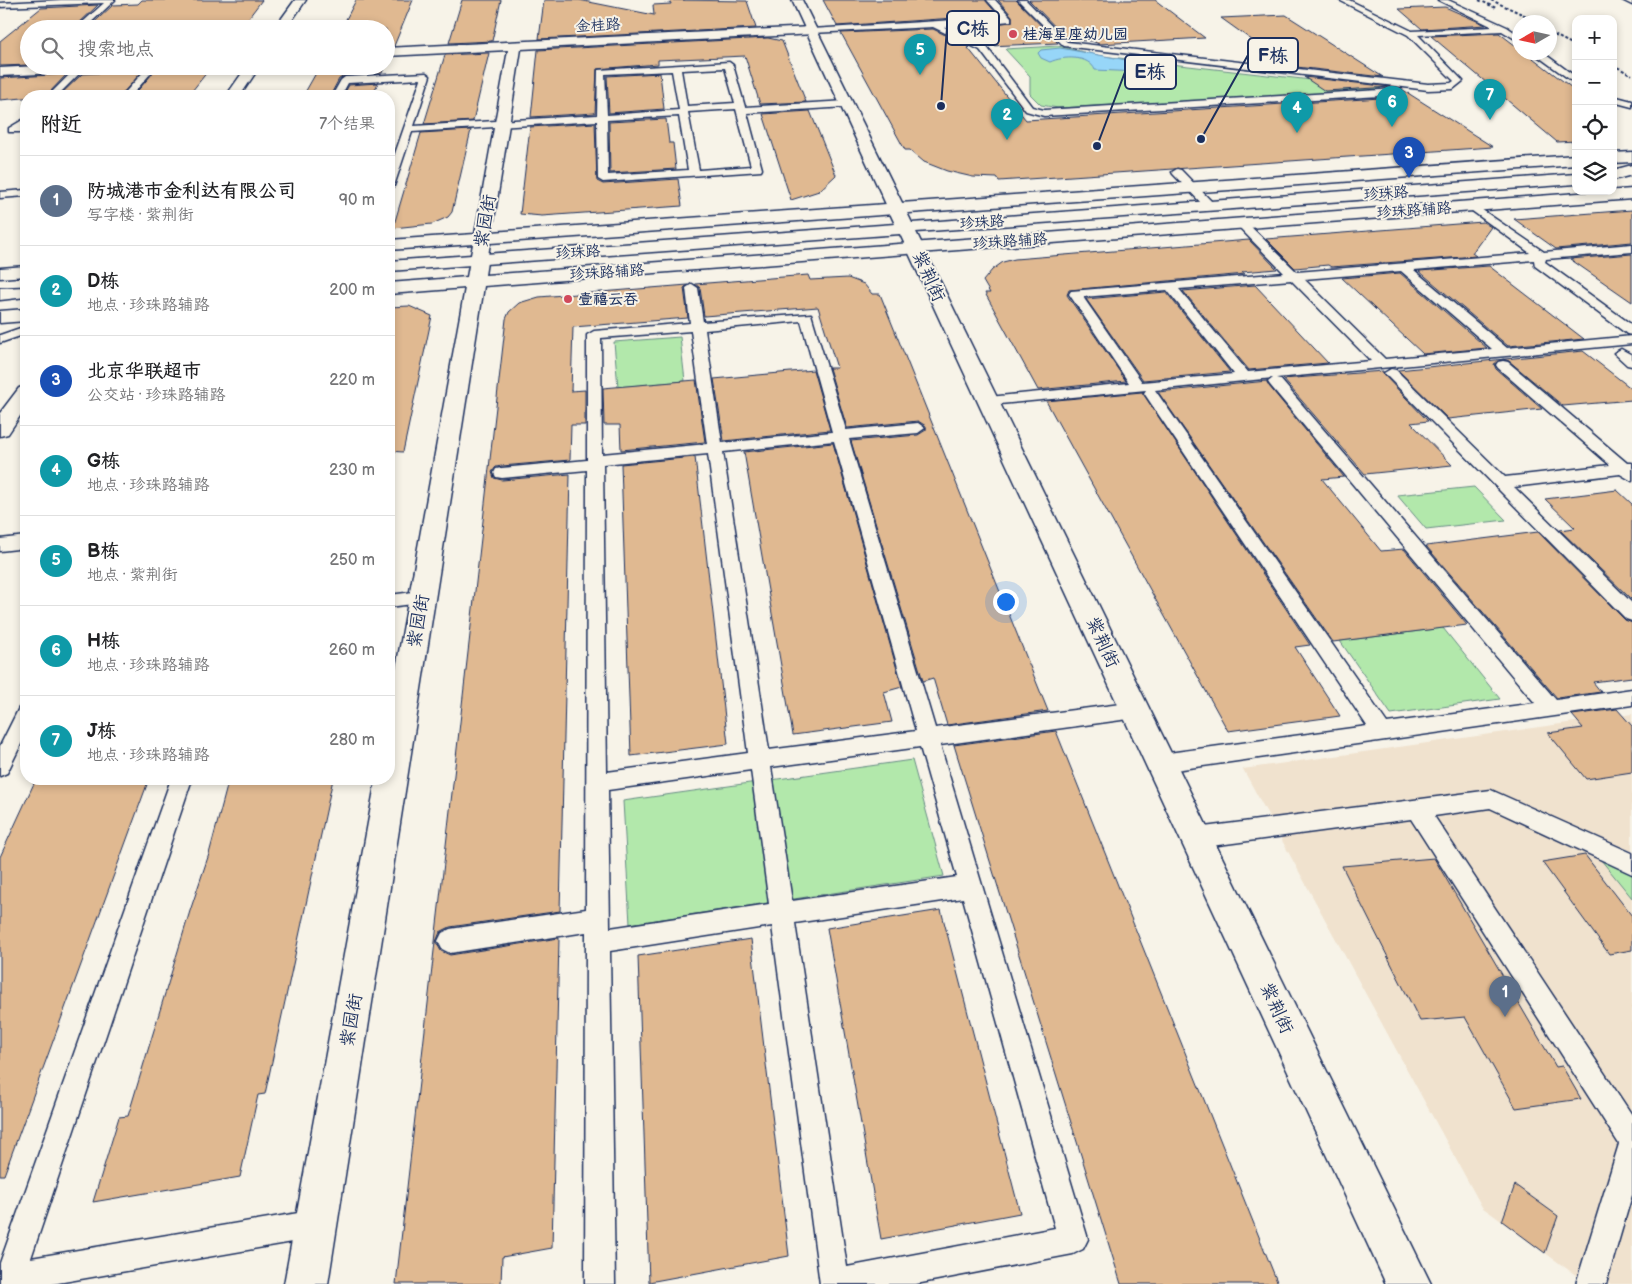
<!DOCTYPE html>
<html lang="zh">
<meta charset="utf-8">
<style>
:root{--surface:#fff;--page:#f6f6f6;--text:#202124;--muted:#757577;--line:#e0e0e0;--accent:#0f766e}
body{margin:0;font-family:"Balsamiq Sans","LXGW WenKai TC",sans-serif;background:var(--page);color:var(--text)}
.controls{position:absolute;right:15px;top:15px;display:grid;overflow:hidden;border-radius:10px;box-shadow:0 2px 8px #0003}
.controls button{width:45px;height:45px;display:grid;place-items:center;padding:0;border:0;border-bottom:1px solid var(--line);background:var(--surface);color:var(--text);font:25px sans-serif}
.compass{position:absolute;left:1512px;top:15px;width:45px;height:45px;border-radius:50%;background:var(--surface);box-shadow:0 2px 8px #0003;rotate:261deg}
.you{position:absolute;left:1005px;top:601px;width:18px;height:18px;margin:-12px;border:4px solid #fff;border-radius:50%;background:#1a73e8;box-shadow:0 0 0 8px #1a73e833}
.badge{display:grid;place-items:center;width:32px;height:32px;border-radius:50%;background:var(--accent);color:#fff;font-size:16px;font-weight:700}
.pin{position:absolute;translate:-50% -41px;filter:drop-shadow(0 1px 2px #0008)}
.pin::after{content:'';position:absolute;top:26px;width:18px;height:15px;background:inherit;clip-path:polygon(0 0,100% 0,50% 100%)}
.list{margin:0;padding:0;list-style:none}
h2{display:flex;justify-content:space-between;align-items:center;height:65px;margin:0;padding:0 20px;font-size:21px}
h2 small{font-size:16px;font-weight:400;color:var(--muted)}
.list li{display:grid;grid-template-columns:32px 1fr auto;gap:15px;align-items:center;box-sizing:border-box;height:90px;padding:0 20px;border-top:1px solid var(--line)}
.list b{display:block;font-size:19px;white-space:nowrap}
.list p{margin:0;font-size:16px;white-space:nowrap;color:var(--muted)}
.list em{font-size:16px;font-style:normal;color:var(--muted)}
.icon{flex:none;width:28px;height:28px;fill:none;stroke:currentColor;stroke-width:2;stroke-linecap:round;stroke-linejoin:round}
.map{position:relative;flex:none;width:1632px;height:1284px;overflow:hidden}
.search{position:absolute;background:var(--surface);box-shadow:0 2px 8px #0003;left:20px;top:20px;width:375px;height:55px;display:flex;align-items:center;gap:12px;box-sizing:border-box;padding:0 18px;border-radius:28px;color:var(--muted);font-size:19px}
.panel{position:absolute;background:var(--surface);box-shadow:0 2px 8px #0003;left:20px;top:90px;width:375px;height:695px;border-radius:20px}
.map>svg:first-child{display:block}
.built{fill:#f0e2ce}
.green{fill:#b2e8ab;stroke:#668c84}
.water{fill:#97d6f8;stroke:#6593ba}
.building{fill:#e0b991;stroke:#1b2f5e}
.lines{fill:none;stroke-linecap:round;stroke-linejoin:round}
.lane-casing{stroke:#1b2f5e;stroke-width:3}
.street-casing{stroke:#1b2f5e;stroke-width:3}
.secondary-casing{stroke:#1b2f5e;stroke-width:3}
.lane{fill:#f7f3e8;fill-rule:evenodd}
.street{fill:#f7f3e8;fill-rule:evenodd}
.secondary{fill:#f7f3e8;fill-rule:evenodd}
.rail{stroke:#1b2f5e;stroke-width:2;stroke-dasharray:3 2;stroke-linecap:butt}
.poi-dot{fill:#d1495b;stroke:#f7f3e8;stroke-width:2}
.labels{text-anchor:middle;stroke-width:4;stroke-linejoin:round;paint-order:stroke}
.far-street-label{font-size:15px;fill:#1b2f5e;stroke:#f7f3e8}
.far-poi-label{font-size:15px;font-weight:bold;fill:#1b2f5e;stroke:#f7f3e8;text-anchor:start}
.street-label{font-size:18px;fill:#1b2f5e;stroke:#f7f3e8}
.leader{fill:none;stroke:#1b2f5e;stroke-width:2}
.callout-dot{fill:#1b2f5e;stroke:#f7f3e8;stroke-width:2}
.callout{fill:#f7f3e8;stroke:#1b2f5e;stroke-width:2}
.callout-label{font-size:19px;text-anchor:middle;font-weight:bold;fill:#1b2f5e}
</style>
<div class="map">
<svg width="1632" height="1284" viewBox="0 0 1632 1284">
<rect width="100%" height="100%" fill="#f7f3e8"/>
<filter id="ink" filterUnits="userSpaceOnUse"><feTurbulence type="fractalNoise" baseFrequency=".02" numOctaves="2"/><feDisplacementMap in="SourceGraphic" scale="10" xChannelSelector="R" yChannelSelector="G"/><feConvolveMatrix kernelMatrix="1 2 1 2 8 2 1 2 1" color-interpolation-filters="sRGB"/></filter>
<g filter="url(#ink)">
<path class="built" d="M1632,714V1284H1588L1482,1207L1243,769Z"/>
<path class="green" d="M1058,46L1101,56L1381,88L1371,92L1058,108L1041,105L1030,94V76L1005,49Z
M680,337L685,381L618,387L614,342Z
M1474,487L1506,520L1426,529L1397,495Z
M1443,628L1500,699L1391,714L1340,641Z
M912,760L944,876L630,924L623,801Z
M1632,855V898L1601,860Z"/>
<path class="water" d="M1060,48L1138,62L1141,65L1138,72L1095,70C1089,55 1063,56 1050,62L1041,58L1038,53L1041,50Z"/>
<path class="building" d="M142,0H262L240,29H87L113,5L138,4Z
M356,0H413L394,46H386V29H341Z
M462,0H501L492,41L449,43Z
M544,0H579L654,15L653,5L671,4L670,0L747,1L756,28L539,39Z
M823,0H985L998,15L837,26Z
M998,0H1016L1058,43L989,46L951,28L1012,22V16Z
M1029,0H1155L1205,38L1099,44L1092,41L1068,40Z
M98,5L73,29H29V65L0,66V41L41,8Z
M1445,7L1486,25L1422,29L1399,9Z
M1286,15L1383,77L1288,66L1221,18Z
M933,29L970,47L968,48L1026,120L1397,97L1404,93L1400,88L1493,147L999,181L997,178L973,177L947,171L924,162L910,150H905L841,33Z
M1499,33L1520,49V52H1525L1576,91V141L1557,142L1431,36Z
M768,38L782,41L806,102L760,104L745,56L658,60V64L597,69L595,113L531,117L538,50Z
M489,53L473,121L424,124L445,55Z
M124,66H212L188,96H133L152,74V71L145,69L120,96H59L82,74L116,72Z
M320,66H385L382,73L344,76L339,79L330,96H303Z
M660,73L664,109L609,113L607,76Z
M67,74L46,96L0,100V78Z
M1304,77L1391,87L1325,91Z
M378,83L372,96H343L349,85Z
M810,111L836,175L819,191L791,200L763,114Z
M666,119L669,143H673L676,169L610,173L609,122Z
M595,123L597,181L603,184L678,179L682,206L542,216L520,214L530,127Z
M471,130L452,212L448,217L432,224L393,228L421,133Z
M1632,210V242L1556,249L1514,219Z
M1483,222L1491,227L1472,253L1476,256L1331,267L1328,265L1295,268L1266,239Z
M1249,240L1277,269L1242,272L1245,274L1069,290L1067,295L1126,381L1038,390L985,293H990L983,281L992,270L1003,262L1015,259Z
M1632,254V302L1570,259Z
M1489,266L1584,339L1508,346L1419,271Z
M1400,273L1487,348L1423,354L1342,278Z
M808,275L810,280L848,278L864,284L872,294H880L1048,711L947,725L933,678L923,681L851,441L918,435L926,430V426L918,421L847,428L829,368H837L818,307L704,316L700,288L695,284Z
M688,285L684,288L688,318L573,327L571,391L585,390V425H571L570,460L502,466L496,467L492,472L494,478L502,480L570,474L560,911L450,927L440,932L436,942L441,951L450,955L559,938L552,1248L502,1257L501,1284H396L506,319L509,312L519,303L539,297Z
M1255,285L1328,363L1249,370L1183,291Z
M1166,292L1230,372L1143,380L1086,299Z
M409,306L432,316L403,452L389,451V307Z
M1583,351L1632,389V400L1563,406L1509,361L1503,359L1494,364L1496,369L1542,409L1448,419L1398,370Z
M813,370L830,430L724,441L714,379Z
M1383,371V374L1428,421L1411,423L1452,465L1365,474L1283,379Z
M696,380L705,442L621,450L620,425H604L603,388Z
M1267,381L1269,386L1344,477L1322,479L1381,551L1404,549L1467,625L1333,642L1158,392Z
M1142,392L1310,645L1295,647L1340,716L1228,731L1046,401Z
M833,443L902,687L884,692L892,722L793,735L744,452Z
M695,457L728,744L631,756L621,464Z
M1617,490L1632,504V600L1560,530L1575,528L1545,499Z
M1538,532L1625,620L1632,623V677L1593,682L1601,692L1557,698L1426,546Z
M1617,709L1632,726V772L1586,779L1548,733L1583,728L1572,715Z
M1056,731L1278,1284H1121L954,745Z
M36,779H149L4,1175H0V857Z
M229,779H333L265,1094L258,1095L240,1177L93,1202L119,1117L128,1116L190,911L209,854Z
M1585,855L1632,916V950L1609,954L1542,862Z
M1434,858L1556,1067L1562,1066L1581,1099L1516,1108L1465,1017L1420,1021L1342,866Z
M941,910L1020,1213L881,1239L827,928Z
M751,939L789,1256L649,1282L638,956Z
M1515,1185L1558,1216L1545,1253L1502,1221Z"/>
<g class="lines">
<defs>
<path id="lane" d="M61,0H115L84,29H75L104,3L0,7V3Z
M987,0H995L1011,17V21L944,27L986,46L1032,107L1044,110L1397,89L1402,92L1397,95L1044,116L1026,111L980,50L933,27L812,33L808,31L812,29L1002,17Z
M1018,0H1026L1067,42L1428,84L1451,83L1454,81L1408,35L1339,0H1349L1412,31L1493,27L1438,0H1448L1507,27L1520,36V42L1502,31L1418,35L1463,81L1453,89L1428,90L1064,46Z
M1532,52H1542L1576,77V84Z
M729,62L733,65L745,107L847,101L852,104L847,107L747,113L762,169L761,171L603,182L598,179L597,121L412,132L394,186L389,189V171L421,79L348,83L341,96H332L341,80L345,77L426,73L430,76L414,126L597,115L598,70ZM725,68L735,103L687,106L681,70ZM672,71L679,110L607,115L605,74ZM736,109L751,166L699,170L688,112ZM679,116L688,170L608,175L607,120Z
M78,66L85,68L57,96H48Z
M144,71L151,73L131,96H122Z
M1613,96L1632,101V107L1613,102Z
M26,118V132H9V128Z
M1177,169L1181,170L1214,204V208H1206L1173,174L1172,172Z
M26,190V196L0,198V192Z
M1472,203L1544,252L1632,244V252L1546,259L1545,262L1632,325V335L1627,334L1535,266L1534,260L1414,270L1507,348L1632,336V344L1276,378L1280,379L1556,700L1632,689V705L1161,772L1154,769L1151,763L1154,757L1161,754L1367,726L1144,393L1146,390L989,405L982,401L989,397L1129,383L1069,294L1071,291L1284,273L1237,225V221H1245L1297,272L1530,253L1468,208L1466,206ZM1401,271L1492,349L1385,359L1304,279ZM1291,280L1371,361L1248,372L1179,289ZM1167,290L1234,374L1142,382L1083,297ZM1273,378L1268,382L1270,385L1535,703L1387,723L1155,390Z
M692,284L698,288L703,322L811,314L846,430L918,423L925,428L918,433L849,439L935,728L1136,702L1143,704L1146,710L1143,716L1136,718L940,745L1088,1239L1083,1249L1073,1254L916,1284H820L772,926L610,951L615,1284H585L586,932L450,953L442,949L438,941L442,933L450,929L586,909L587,470L502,478L496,477L494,473L496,469L502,468L587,460V335L594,331L690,323L686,288ZM801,321L832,432L722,443L705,330ZM691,331L707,444L602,454L601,338ZM834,441L916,731L769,750L723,452ZM708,454L748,753L607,772L603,464ZM920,747L957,877L792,901L771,767ZM751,770L769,904L610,928L608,790ZM963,898L1055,1228L847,1267L795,923Z
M26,326V334L0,343V335Z
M1621,349L1632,355V366L1627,365L1614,353Z
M1503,361L1508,362L1627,463H1632V481L1620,474L1514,487L1632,603V621L1626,619L1384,373L1391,369L1396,370L1505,477L1610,465L1498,368L1496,365L1498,362Z
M26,536V548L0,551V539Z
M422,591L428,592L431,597L428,602L389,607V595Z
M26,706V734L7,773L0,776V746L19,708Z
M171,779H192L31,1258L316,1210L326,1214L330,1224L326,1234L316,1238L52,1284H0V1263Z
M1491,790L1632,853V874L1490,808L1434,816L1632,1115V1195L1606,1284H1576L1619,1144L1411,819L1196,848L1188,845L1185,838L1188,831L1196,828Z"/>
<path id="street" d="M1622,0H1632V5Z
M812,27L816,28V34L521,49L492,232L1576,155V165L490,243L485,275L1632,189V199L484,286L328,1284H284L376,779H389V707L465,288L389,294V283L467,277L473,244L389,250V240L475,234L508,50L386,56V48Z
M37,66H122L116,70L0,76V68Z
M1632,152V162L1613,163V153Z
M26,266V276L0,278V268Z
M26,309V321L0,323V311Z"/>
<path id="secondary" d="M295,0H306L286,29H274Z
M792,0H802L912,223L1576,174V184L916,232L1431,1284H1386L900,234L389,271V261L895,224Z
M247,66H260L240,96H226Z
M1632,165V175L1613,180V170Z
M26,287V297L0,300V288Z
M26,386V407L8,434L0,436V413L19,388Z"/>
</defs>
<use href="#lane" class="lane-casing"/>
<use href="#street" class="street-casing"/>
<use href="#secondary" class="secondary-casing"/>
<use href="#lane" class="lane"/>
<use href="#street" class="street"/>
<use href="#secondary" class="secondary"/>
<path class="rail" d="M1479,0L1496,8
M1491,0L1540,22
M1550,33L1576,46
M1613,65L1632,75"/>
</g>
</g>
<g class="poi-dot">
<circle cx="1013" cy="34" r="5"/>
<circle cx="568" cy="299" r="5"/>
</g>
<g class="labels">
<g class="far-street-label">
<text transform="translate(598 25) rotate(-3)" y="5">金桂路</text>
<text transform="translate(1386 193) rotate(-4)" y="5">珍珠路</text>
<text transform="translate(1414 210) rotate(-4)" y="5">珍珠路辅路</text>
<text transform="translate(982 222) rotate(-4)" y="5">珍珠路</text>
<text transform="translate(1010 241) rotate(-4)" y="5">珍珠路辅路</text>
<text transform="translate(578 252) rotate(-4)" y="5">珍珠路</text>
<text transform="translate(607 272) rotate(-4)" y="5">珍珠路辅路</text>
</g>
<g class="far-poi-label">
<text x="1023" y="39">桂海星座幼儿园</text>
<text x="578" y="304">壹禧云吞</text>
</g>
<g class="street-label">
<text transform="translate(485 221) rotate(-80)" y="6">紫园街</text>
<text transform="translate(929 276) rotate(65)" y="6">紫荆街</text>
<text transform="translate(418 621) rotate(-80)" y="6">紫园街</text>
<text transform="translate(1103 642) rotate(65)" y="6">紫荆街</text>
<text transform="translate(1277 1008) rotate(65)" y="6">紫荆街</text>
<text transform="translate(351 1020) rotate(-80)" y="6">紫园街</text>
</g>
</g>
<path class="leader" d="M941 106L947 28M1201 139L1248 55M1097 146L1125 72"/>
<g class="callout-dot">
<circle cx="941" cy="106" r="5"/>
<circle cx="1201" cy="139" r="5"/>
<circle cx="1097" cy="146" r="5"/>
</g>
<g class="callout">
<rect x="947" y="11" width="52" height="34" rx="5"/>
<rect x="1248" y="38" width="50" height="34" rx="5"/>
<rect x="1125" y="55" width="51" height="34" rx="5"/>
</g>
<g class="callout-label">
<text x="973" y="35">C栋</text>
<text x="1273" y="62">F栋</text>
<text x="1150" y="78">E栋</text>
</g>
</svg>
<div class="controls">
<button>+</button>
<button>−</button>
<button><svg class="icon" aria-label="locate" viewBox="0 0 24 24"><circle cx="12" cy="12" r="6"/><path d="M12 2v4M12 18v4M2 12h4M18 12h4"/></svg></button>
<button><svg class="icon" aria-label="layers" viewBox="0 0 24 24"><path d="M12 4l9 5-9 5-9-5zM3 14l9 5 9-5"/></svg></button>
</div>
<svg class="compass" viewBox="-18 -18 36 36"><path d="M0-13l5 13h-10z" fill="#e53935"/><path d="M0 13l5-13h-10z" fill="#757577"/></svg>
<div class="you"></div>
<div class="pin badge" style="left:1505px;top:1017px;background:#5c6f8a">1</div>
<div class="pin badge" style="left:1007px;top:140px;background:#0f9aa8">2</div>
<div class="pin badge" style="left:1409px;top:178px;background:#1a4fb4">3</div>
<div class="pin badge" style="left:1297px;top:133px;background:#0f9aa8">4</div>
<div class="pin badge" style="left:920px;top:75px;background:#0f9aa8">5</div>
<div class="pin badge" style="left:1392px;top:127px;background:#0f9aa8">6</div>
<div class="pin badge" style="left:1490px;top:120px;background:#0f9aa8">7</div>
<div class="search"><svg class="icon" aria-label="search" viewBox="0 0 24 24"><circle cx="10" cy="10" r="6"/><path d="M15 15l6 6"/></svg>搜索地点</div>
<section class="panel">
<h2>附近<small>7个结果</small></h2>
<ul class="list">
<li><span class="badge" style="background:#5c6f8a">1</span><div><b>防城港市金利达有限公司</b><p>写字楼 · 紫荆街</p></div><em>90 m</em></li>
<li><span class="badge" style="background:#0f9aa8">2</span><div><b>D栋</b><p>地点 · 珍珠路辅路</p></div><em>200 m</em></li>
<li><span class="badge" style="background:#1a4fb4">3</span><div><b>北京华联超巿</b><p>公交站 · 珍珠路辅路</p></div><em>220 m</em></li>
<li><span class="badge" style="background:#0f9aa8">4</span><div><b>G栋</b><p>地点 · 珍珠路辅路</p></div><em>230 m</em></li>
<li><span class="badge" style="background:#0f9aa8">5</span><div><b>B栋</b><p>地点 · 紫荆街</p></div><em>250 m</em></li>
<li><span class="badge" style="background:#0f9aa8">6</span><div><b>H栋</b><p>地点 · 珍珠路辅路</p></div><em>260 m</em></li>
<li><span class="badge" style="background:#0f9aa8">7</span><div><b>J栋</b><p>地点 · 珍珠路辅路</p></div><em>280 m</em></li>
</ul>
</section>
</div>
